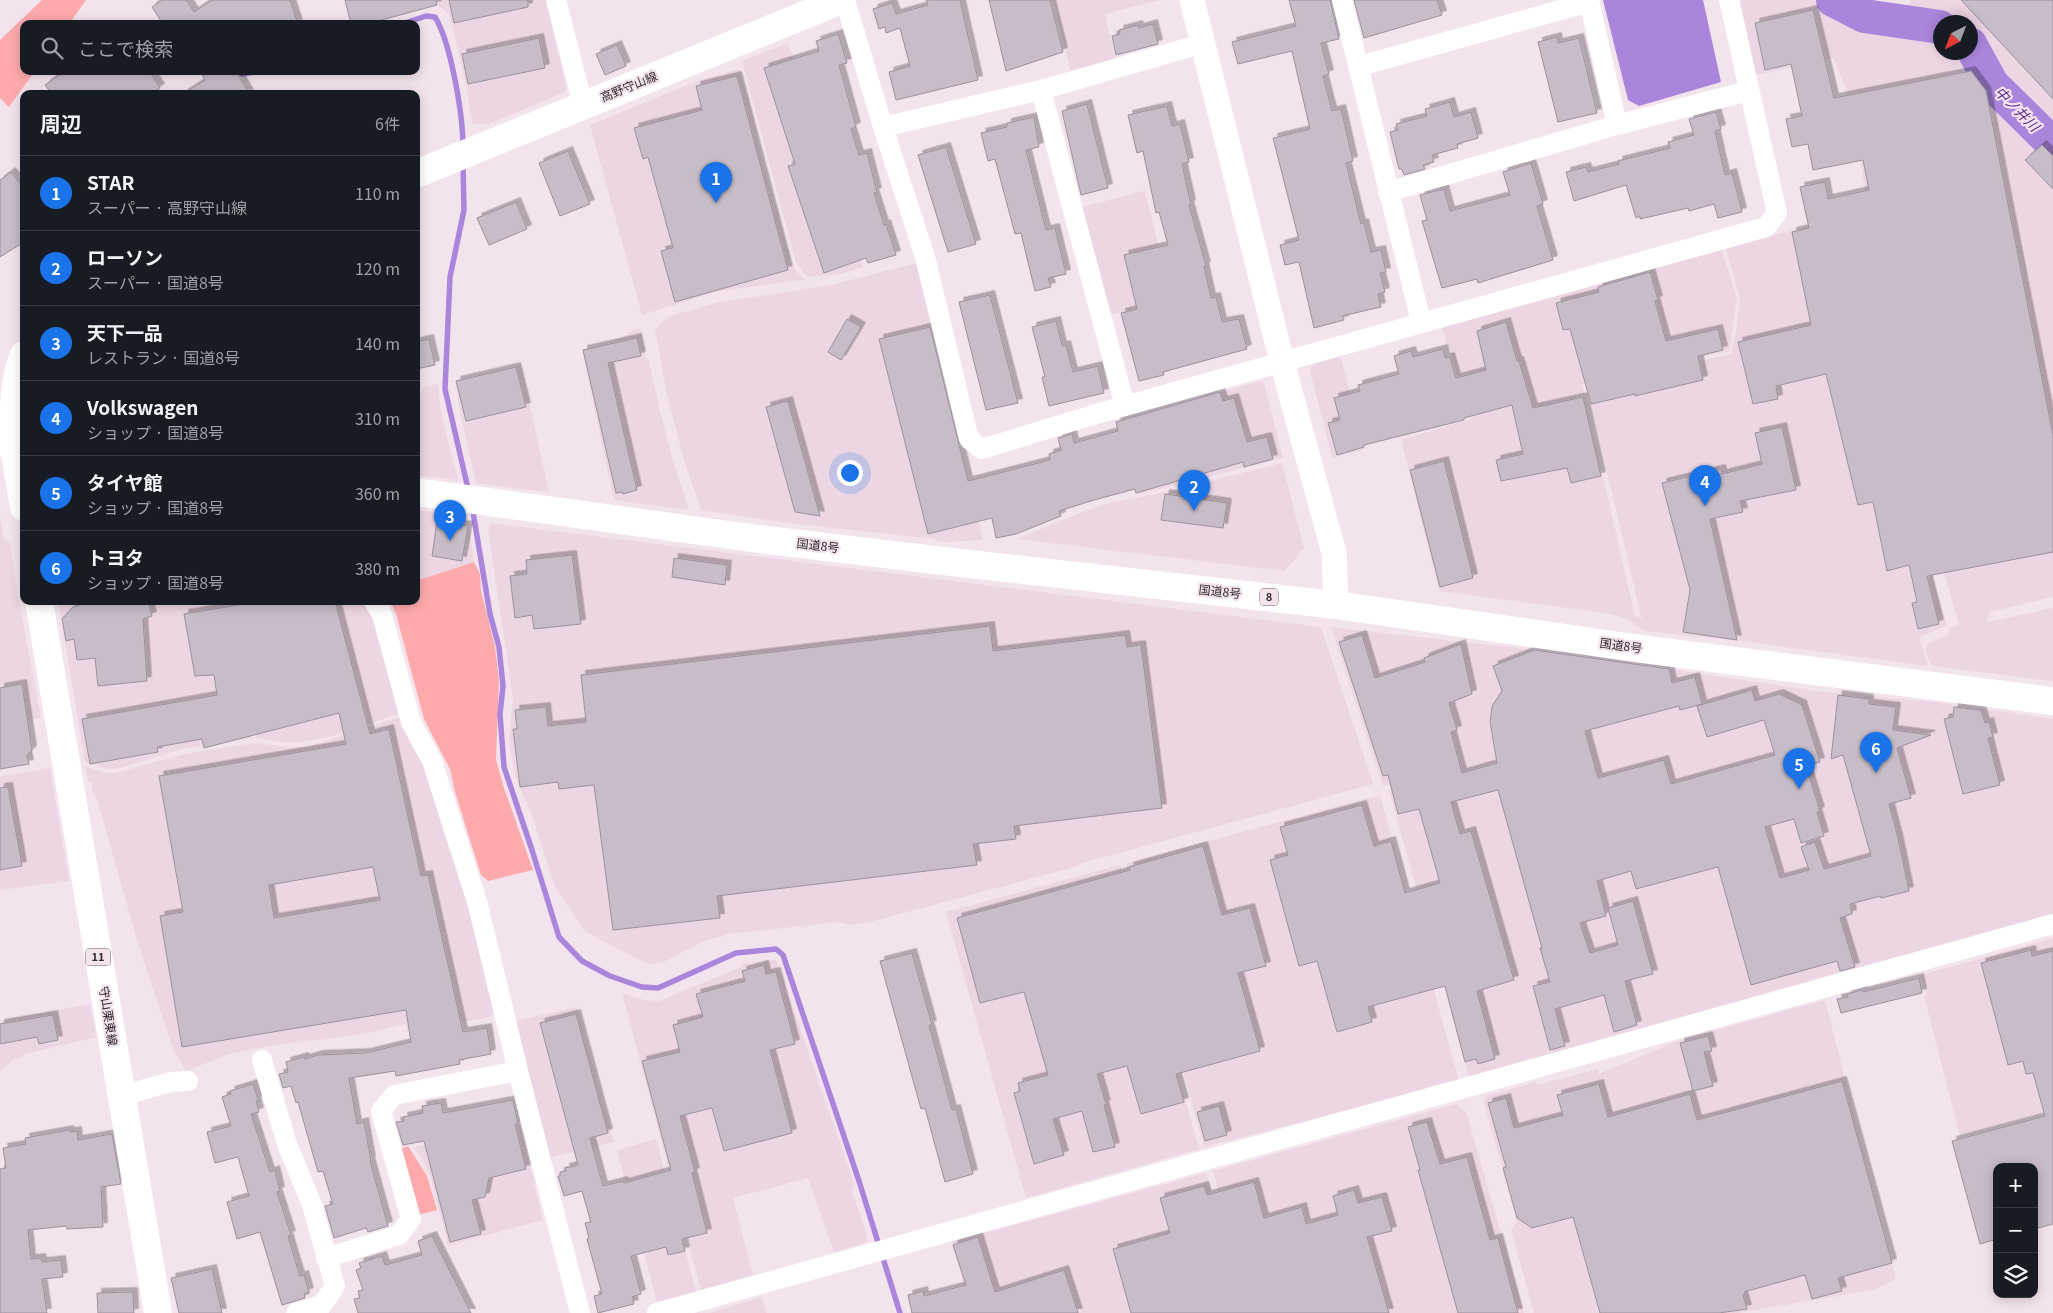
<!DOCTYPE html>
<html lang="ja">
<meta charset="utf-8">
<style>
:root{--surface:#171b24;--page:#20242c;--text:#f1f3f6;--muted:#9ea1a6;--line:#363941;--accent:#1a73e8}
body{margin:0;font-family:Georgia,"Noto Sans JP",serif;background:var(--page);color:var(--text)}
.controls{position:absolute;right:15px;bottom:15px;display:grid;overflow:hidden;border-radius:10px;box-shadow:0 2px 12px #0003}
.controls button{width:45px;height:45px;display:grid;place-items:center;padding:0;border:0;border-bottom:1px solid var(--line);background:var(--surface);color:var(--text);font:25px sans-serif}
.compass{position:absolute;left:1933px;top:15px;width:45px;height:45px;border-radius:50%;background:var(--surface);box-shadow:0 2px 12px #0003;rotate:222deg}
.you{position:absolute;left:849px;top:472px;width:18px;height:18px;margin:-12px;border:4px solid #fff;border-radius:50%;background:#1a73e8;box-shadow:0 0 0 8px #1a73e833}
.badge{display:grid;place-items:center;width:32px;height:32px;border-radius:50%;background:var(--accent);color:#fff;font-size:16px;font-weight:700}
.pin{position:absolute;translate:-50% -41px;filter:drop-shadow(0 1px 2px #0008)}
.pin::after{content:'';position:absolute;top:26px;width:18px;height:15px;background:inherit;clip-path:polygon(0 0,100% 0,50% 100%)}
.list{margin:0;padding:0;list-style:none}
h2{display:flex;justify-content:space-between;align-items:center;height:65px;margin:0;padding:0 20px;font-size:21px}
h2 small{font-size:16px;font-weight:400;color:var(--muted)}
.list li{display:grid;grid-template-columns:32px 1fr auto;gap:15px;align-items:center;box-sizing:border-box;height:75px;padding:0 20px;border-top:1px solid var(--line)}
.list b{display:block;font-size:19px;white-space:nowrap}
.list p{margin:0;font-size:16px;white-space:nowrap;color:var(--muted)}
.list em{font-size:16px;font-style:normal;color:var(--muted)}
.icon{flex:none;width:28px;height:28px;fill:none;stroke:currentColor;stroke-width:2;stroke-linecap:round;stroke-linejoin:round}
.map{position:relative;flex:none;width:2053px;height:1313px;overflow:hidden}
.search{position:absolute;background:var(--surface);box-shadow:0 2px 12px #0003;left:20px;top:20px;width:400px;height:55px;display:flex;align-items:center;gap:12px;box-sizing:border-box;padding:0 18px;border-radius:10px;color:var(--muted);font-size:19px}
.panel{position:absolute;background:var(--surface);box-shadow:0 2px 12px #0003;left:20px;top:90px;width:400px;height:515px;border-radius:10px}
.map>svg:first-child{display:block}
.built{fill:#edd6e4}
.green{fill:#feaaad}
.water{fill:#aa85dc}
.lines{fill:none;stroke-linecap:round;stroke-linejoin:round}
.stream{stroke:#aa85dc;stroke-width:5.5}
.river{stroke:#aa85dc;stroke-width:34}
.building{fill:#c7bcc8;stroke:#9b919d;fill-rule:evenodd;filter:url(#shadow)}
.minor{stroke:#fff;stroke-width:20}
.tertiary{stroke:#fff;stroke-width:25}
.secondary{stroke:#fff;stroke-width:28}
.primary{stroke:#fff;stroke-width:28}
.trunk{stroke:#fff;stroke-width:28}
.labels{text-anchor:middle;stroke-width:4.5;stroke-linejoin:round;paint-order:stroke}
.shield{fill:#f3e3ed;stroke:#6a6166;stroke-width:1}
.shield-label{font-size:11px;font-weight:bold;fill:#2f292c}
.street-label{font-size:12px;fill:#2f292c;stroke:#f3e3ed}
.water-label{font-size:14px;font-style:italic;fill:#5b288e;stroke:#f3e3ed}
</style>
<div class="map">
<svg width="2053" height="1313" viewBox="0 0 2053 1313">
<defs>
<filter id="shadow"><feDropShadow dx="4.5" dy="-4.5" stdDeviation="0" flood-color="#0004"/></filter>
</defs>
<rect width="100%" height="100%" fill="#f3e3ed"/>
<path class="built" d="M438,0H546L567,91L489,124H476L473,126L466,85L452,24L449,15L445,10L439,7Z
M1053,0H1160L1105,14L1116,61L1071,73Z
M1740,0H1815L1858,24L1940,37V52L1967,53L1991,89L2053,152V597L1989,612L1987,622L2053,608V681L1932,666L1926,653V647L1930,642L1946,636L1949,632L1948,629L1959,624L1929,522L1847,93L1834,58L1756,75Z
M1910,0H2053V120L2010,80L1997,62L1978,27L1956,17L1908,10Z
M788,43L863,267L840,274L810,277L806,276L796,263L742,61Z
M739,69L753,116L758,145L792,265L804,280L719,291L642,315L590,125L692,83Z
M1145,191L1172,299L1109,315L1082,207Z
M1857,216L1928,561L1947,626L1919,637L1928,666L1741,641L1644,631L1627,619L1612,614L1439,591L1401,440L1471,419L1442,327L1722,250L1737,299L1729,351L1582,384L1635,616L1640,617L1642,620L1587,387L1731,354L1736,332L1740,299L1726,249L1790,231Z
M917,263L983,540L947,542L935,541V539L796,524L701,510L684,460L667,395L655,330L667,317L719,302L831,285Z
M637,328L641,330L646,360H649L659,407L674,464L688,507V510L614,500L582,350L610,343L623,337Z
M1340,356L1366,449L1332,458L1310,370L1315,363Z
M521,365L549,492L476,483L459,408L456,380Z
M1261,381L1264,383L1283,458L1135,495L1115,421Z
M438,384L441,413L458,480L416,475V399L425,387Z
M1282,463L1304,548L1285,571L1017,539L1085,511L1113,502L1164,492Z
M416,510L467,517L465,524L469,527L474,562L416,581Z
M0,518L4,538L10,543L16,585L41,718L0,725Z
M490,523L1321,627L1373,784L1082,863L1078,866L870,922L850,925L839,922L729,934L702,942L666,961L652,964L645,963L586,932L556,889L532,816L515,776L509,742L513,697L488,531Z
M58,601H225L253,738L182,749L121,768L107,769L85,762Z
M228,601H367L376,618L401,713L332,736L302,742H281L256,738Z
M1331,627L1534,650L1492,706L1489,722L1496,756L1678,706L1669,669L1824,692L1934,702L2053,719V915L1837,973L1469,1077L1389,790L1441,772L1383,786Z
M402,716L420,753L438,799L471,919L494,1012L490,1017L407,1032L405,1024L364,1034L269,1046L229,1054L186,1071L173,1049L137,940L97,799L92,791V782L88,781L85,766L105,773H115L185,754L253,743L291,747H307Z
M50,768L69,881L0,890V776Z
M1380,795L1459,1081L1204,1147L1126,863Z
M1120,865L1199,1149L1026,1198L946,912Z
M2053,938V1110L1960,1136L1924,996L1927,995L1922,975Z
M776,959L854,1183L852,1192L867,1235L866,1243L834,1252L808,1178L733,1198L753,1275L701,1290L622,993L644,1000L659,1001L741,967V964Z
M1825,1000L1896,1279L1873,1290L1738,1313H1534L1511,1230L1517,1221L1484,1103L1485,1096L1536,1082L1537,1085L1598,1069L1599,1074L1677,1041Z
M90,1004L96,1037L25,1054L18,1059L15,1058L0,1072V1021Z
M577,1007L614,1142L549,1158L516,1021Z
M1456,1104L1466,1112L1524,1313H1252L1213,1171Z
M520,1125L543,1220L448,1245L431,1178L423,1160L413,1147Z
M656,1139L696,1292L657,1302L617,1150Z
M1206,1173L1241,1301L1201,1313H973L951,1242Z
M762,1297L767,1313H710Z"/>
<path class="green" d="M42,0H86L69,24H24V71H35L9,107L0,98V40Z
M474,562L480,574L481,591L495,647L499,680L496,759L503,785L533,870L488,881L481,875L455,792L450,769L424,719L396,614L390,601H416V581Z
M408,1146L427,1176L437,1210L418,1215L400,1149Z"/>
<path class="water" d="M1603,0H1703L1721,82L1639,106L1628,100Z"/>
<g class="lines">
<path class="stream" d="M402,24L426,16L435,17C451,43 463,115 463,147
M240,71L242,74L262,71
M463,164L464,210L450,277L445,389L469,493
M472,506L490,614L499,647L503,686L500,714L504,767L532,850L559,937L582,961L610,976L642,987L658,988L736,953L776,949L783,955L859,1181L900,1313"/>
<path class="river" d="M1833,0L1864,16L1940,27
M1970,44L1992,84L2053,144"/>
</g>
<path class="building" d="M162,0H186L194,12L212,0H290L298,24H163L152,7Z
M345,0H436L437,5L367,24H351Z
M449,0H528V7L454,23Z
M926,0H960L978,80L896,100L889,72L910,66L900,28L886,33L885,27L879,29L873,9L892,3L896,14L928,5Z
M989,0H1050L1063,52L1006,71Z
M1289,0H1330L1339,39L1321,43L1329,74L1323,76L1332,111L1341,109L1353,161L1346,163L1361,224L1364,223L1371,252L1381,250L1386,272L1380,273L1385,292L1378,294L1381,307L1342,316L1344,320L1314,328L1299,262L1285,265L1280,245L1299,240L1273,138L1310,129L1292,51L1238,64L1232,42L1296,26Z
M1354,0H1437L1442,15L1364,38Z
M1961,0H2053V99Z
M1813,10L1834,98L1971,71L1986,91L2053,435V552L1927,576L1939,624L1918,629L1912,603L1917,602L1909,565L1887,571L1873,502L1858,505L1826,374L1776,386L1778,399L1753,404L1738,342L1811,325L1792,232L1809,228L1800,187L1825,182L1828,199L1869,190L1863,160L1813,170L1808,144L1792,147L1786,119L1802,116L1791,64L1765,70L1755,23Z
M1153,24L1158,44L1116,55L1112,36L1120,34L1119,30L1138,25L1139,28Z
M838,34L847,63L839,65L856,127L851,129L859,155L867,153L877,192L874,193L884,225L886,224L896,255L868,263L866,258L824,273L788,166L795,164L764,68L819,51L816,41Z
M1557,37L1558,43L1579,38L1597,113L1558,122L1538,42Z
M539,38L545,68L468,84L462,54Z
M617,45L626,66L605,75L596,54Z
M65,71H149L160,88L150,94H52L45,85Z
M200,71H236L249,94H183L205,80Z
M737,76L788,270L675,302L661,251L673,248L648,157L643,159L634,128L702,110L696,86Z
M1450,102L1454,117L1471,112L1478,138L1457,144L1458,148L1432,155L1434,162L1423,165L1425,169L1404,175L1402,169H1399L1390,132L1398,130L1396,124L1427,116L1425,109Z
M1087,104L1108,188L1081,195L1062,111Z
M1167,106L1172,126L1180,124L1189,162L1182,164L1191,204L1189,205L1206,266H1204L1211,298L1216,297L1222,322L1239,319L1247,349L1163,372L1164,375L1139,381L1121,313L1137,309L1124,255L1168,245L1159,212L1156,213L1143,151L1137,153L1128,115Z
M1716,112L1721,129L1715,131L1725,175L1732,173L1742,212L1718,218L1714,204L1689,211L1688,208L1640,219V216L1636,218L1626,185L1574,201L1566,172L1586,167L1588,172L1619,164L1618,161L1670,148L1668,142L1694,135L1689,119Z
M1034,117L1039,147L1026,150L1046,230L1055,228L1066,274L1048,278L1051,287L1035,291L1021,233L1015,234L995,159L988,161L981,133L1007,127V123Z
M2042,145L2053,156V189L2025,160Z
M946,147L976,244L948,252L918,155Z
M568,151L590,204L560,216L539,163Z
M1531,163L1543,204L1537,206L1553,260L1478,283L1477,279L1442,288L1422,221L1427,220L1420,195L1444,189L1450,211L1510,195L1503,172Z
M11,172L24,188V242L0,257V180Z
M516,202L527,229L489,245L477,218Z
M1650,272L1658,300L1655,301L1666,341L1718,329L1723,350L1698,356L1703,380L1635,396V394L1591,404L1570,329L1563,330L1556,303L1599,292L1598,287Z
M990,295L1018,403L986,410L959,302Z
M847,319L861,327L841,360L828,352Z
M1056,321L1062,346L1066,345L1073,372L1098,366L1104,393L1049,406L1042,377H1045L1032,327Z
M1506,322L1517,361H1519L1533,408L1583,397L1601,476L1571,483L1567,468L1501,481L1496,460L1523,454L1512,405L1464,418V420L1364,445V447L1337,455L1328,423L1340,420L1334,398L1360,391L1358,385L1399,374L1394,356L1411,351L1413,357L1443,349L1445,358L1450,357L1456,378L1486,370L1477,331Z
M930,327L968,481L1050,460L1049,454L1061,450L1058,438L1072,434L1074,443L1118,431L1116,422L1220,392L1223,401L1234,398L1247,442L1267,437L1273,459L1244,467L1243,462L1136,493L1135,489L1094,500L1059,511L1061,516L1016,534L996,538L992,518L928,534L879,339Z
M637,338L641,356L608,363L637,490L623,494V492L616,493L583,350Z
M429,339L435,365L416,369V342Z
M516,367L526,407L466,421L456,381Z
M788,401L820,516L795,512L766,407Z
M1782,427L1796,490L1740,501L1743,512L1710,519L1737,640L1683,632L1690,590L1662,483L1721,469L1722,474L1762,464L1755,433Z
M1444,461L1473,578L1440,587L1410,470Z
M1165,494L1227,503L1223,528L1161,520Z
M437,521L468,526L462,561L432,556Z
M572,555L581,624L534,629L532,615L515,618L510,576L527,574L526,560Z
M674,558L727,565L725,585L672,577Z
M94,601H148L152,616L143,619L147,681L98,686L95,658L77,660L74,639L66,641L62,619L73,607Z
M243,601H335L370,734L389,729L421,876L428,875L463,1032L487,1028L491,1054L459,1060L460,1064L396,1076L395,1071L349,1078L357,1124L364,1122L371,1161H370L388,1226L368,1232L366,1228L334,1238L325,1206L333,1204L323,1171L318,1172L298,1102L296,1103L291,1086L283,1088L279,1074L288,1072L286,1062L304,1057L305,1059L318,1055L366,1053L411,1042L406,1010L182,1047L160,916L183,912L159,776L346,744L339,713L204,748L202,739L157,747L158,752L90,764L82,719L217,695L214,675L195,676L184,614L244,604ZM373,867L380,900L274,918L269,885Z
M990,626L993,651L1125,635L1127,647L1141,645L1162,808L1014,826L1016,839L973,844L977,865L717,896L720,918L613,930L594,785L559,789L558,782L520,787L513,729H517L515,710L546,707L548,726L586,722L581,675Z
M1362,635L1375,678L1425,662L1424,658L1461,644L1472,694L1449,703L1457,730L1451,732L1462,773L1497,763L1490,722L1492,706L1502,691L1493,666L1534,650L1669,669L1672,683L1695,677L1702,704L1680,710L1679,706L1585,731L1598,778L1664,760L1671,784L1775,755L1764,720L1707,737L1697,706L1752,690L1755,701L1779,694L1802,705L1820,762L1806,766L1820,811L1817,812L1824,836L1801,843L1794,819L1765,827L1780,878L1809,870L1801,847L1815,842L1824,869L1871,856L1843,755L1831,759L1838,695L1869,699V704L1896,707L1893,730L1931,735L1897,748L1911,798L1889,804L1898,838L1909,891L1881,898V896L1850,904L1852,914L1840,918L1855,967L1840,971L1837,961L1751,985L1718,867L1636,889L1631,871L1597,881L1606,916L1580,923L1590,953L1618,945L1608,908L1633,901L1653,974L1625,981L1637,1025L1614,1032L1604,995L1555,1009L1565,1046L1550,1050L1533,986L1550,982L1540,948H1542L1498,790L1451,802L1460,834L1471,831L1514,980L1477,991L1495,1059L1478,1064L1476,1059L1465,1062L1445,986L1368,1007L1372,1022L1337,1032L1317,961L1299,966L1270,860L1288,855L1280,827L1362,805L1374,846L1391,841L1405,893L1440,883L1419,809L1398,814L1388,775L1383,776L1339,642Z
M22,684L32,750L27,755L29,764L0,769V688Z
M1954,707L1981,710L1985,723L1989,722L1993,737L1988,738L2000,785L1963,794L1944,719L1953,717Z
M8,787L22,866L0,870V788Z
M1203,846L1222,915L1250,908L1266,966L1238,973L1260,1051L1176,1074L1184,1102L1141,1114L1127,1066L1097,1074L1106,1104L1104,1105L1115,1147L1093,1152L1082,1111L1053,1119L1064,1155L1034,1164L1014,1093L1020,1091L1018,1083L1048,1075L1024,992L980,1003L957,918L1130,870L1129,867Z
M2031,950L2032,956L2053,951V1224L2034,1229V1167H1997V1239L1980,1244L1952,1141L2045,1116L2033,1073L2026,1074L2023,1061L2008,1065L1981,963Z
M912,953L932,1025H929L952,1110L956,1109L973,1174L945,1182L925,1108L921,1109L880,961Z
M764,965L766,974L776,972L795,1044L770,1050L792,1133L724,1151L712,1108L680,1116L695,1172L692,1173L707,1233L682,1239L685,1251L668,1255L666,1247L631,1256L641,1294L632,1297L634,1304L598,1313L594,1296L602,1294L587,1239L589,1238L585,1223L591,1222L582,1191L564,1196L558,1176H560V1172L566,1171L565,1168L578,1165L540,1023L576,1014L608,1133L590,1138L603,1186L623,1181L624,1183L671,1170L642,1061L680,1052L673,1025L703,1017L696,994L745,981L742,971Z
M1919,978L1922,993L1841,1013L1837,999L1848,997L1847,994L1862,990L1863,992Z
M53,1015L58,1040L39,1044L37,1037L0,1044V1024Z
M1708,1036L1712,1051L1704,1052L1713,1086L1693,1091L1680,1043Z
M1842,1081L1892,1263L1838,1278L1842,1291L1812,1299L1805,1275L1744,1292L1745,1294L1743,1295L1747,1309L1719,1313H1600L1573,1217L1532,1228L1517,1218L1503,1168L1506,1167L1488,1103L1506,1098L1514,1128L1563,1115L1557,1095L1599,1084L1608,1117L1690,1094L1697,1120Z
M253,1084L258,1100L256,1101L259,1112L251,1114L270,1172L275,1170L280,1191L277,1192L291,1235L288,1236L290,1243L300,1276L304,1275L309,1292L304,1294L305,1298L282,1305L260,1232L237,1239L227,1202L249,1196L238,1157L215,1163L207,1132L231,1126L222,1097L231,1094L230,1091Z
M513,1100L518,1124H515L526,1169L489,1178L485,1197L472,1200L481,1234L450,1242L424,1141L403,1145L396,1122L404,1121L403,1117L423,1113L422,1106L441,1103L443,1113Z
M1219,1106L1227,1135L1205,1141L1197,1112Z
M1427,1122L1440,1164L1467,1157L1490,1240L1498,1238L1518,1313H1458L1418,1170H1420L1408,1127Z
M69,1130L70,1132L77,1131L78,1140L112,1134L121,1184L101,1187L103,1227L67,1229V1226L28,1230L31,1259L41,1258L42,1262L61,1260L63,1277L42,1279L47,1313H0V1169L6,1168L3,1148L26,1144L25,1138Z
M1254,1182L1264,1218L1302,1207L1306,1224L1338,1215L1333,1196L1354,1190L1358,1203L1382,1197L1392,1231L1367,1237L1389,1313H1131L1113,1249L1170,1233L1160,1198L1204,1186L1207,1195Z
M432,1236L471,1313H358L354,1299L360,1298L358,1291L363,1290L356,1270L361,1268L359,1263L382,1256L385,1265L422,1255L418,1241Z
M978,1237L995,1292L1064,1270L1078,1313H912L908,1295L923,1291L924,1296L966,1285L953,1245Z
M212,1269L222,1313H179L171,1278Z
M133,1292L134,1313H98L97,1293Z"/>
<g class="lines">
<path class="minor" d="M556,0L583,105
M845,0L883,127L925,257L969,439L982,449L1096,414L1766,227L1777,213L1729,0
M1342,0L1421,322
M1589,0L1617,125
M1360,66L1589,2
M1041,90L1125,406
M883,127L1041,90L1201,44
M1388,192L1617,125L1748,91
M374,601L382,615L411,722L432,761L478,905L518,1071L580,1313
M262,1060L287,1144L312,1205L335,1286L322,1305L296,1313
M121,1096L171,1082L188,1081
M326,1258L399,1235L411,1219L381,1111L394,1095L518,1071
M657,1313L2053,924"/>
<path class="tertiary" d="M1192,0L1282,362L1334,553L1336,605"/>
<path class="secondary" d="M416,174L841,0
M13,443C14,414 12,383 24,355"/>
<path class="primary" d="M13,443L24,507
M39,601L158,1313"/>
<path class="trunk" d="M0,442L24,445
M416,492L751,538L943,561L1336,605L1641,649L2053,701"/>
</g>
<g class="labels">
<g class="shield">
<rect x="1260" y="588.5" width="18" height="17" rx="4"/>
<rect x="85.5" y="948.5" width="25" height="17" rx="4"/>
</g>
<g class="shield-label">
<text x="1269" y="601">8</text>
<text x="98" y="961">11</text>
</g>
<g class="street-label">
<text transform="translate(629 87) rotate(-22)" y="4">高野守山線</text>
<text transform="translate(818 546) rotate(7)" y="4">国道8号</text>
<text transform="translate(1220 592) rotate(6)" y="4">国道8号</text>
<text transform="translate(1621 646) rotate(8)" y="4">国道8号</text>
<text transform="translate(108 1016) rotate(81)" y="4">守山栗東線</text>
</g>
<g class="water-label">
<text transform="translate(2017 109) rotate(45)" y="5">中ノ井川</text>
</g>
</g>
</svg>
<div class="controls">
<button>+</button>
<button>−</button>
<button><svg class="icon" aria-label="layers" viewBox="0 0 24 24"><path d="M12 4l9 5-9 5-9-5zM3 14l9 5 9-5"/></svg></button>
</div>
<svg class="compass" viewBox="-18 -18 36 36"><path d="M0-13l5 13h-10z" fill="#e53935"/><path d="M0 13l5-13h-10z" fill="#9ea1a6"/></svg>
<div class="you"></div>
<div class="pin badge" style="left:716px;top:203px">1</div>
<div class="pin badge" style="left:1194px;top:511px">2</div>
<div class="pin badge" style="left:450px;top:541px">3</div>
<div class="pin badge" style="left:1705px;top:506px">4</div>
<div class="pin badge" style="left:1799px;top:789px">5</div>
<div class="pin badge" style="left:1876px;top:773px">6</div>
<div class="search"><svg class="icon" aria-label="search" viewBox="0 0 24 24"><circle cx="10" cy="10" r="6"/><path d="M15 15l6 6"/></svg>ここで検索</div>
<section class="panel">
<h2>周辺<small>6件</small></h2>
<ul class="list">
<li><span class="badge">1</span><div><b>STAR</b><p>スーパー · 高野守山線</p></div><em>110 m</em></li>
<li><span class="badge">2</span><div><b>ローソン</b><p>スーパー · 国道8号</p></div><em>120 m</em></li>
<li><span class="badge">3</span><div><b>天下一品</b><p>レストラン · 国道8号</p></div><em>140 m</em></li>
<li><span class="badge">4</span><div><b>Volkswagen</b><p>ショップ · 国道8号</p></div><em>310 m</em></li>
<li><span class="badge">5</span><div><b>タイヤ館</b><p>ショップ · 国道8号</p></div><em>360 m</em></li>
<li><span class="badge">6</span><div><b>トヨタ</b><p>ショップ · 国道8号</p></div><em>380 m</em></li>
</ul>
</section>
</div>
